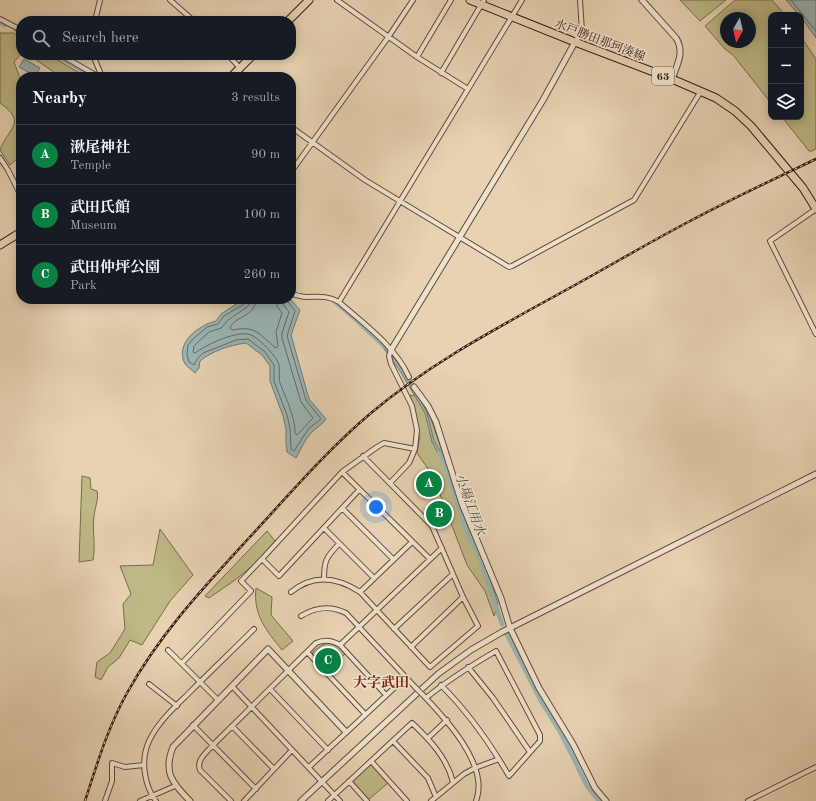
<!DOCTYPE html>
<meta charset="utf-8">
<style>
:root{--surface:#171b24;--page:#20242c;--text:#f1f3f6;--muted:#9ea1a6;--line:#363941;--accent:#0b8043}
body{margin:0;font-family:"Old Standard TT","Noto Serif JP",serif;background:var(--page);color:var(--text)}
.controls{position:absolute;right:12px;top:12px;display:grid;overflow:hidden;border-radius:8px;box-shadow:0 2px 10px #0003}
.controls button{width:36px;height:36px;display:grid;place-items:center;padding:0;border:0;border-bottom:1px solid var(--line);background:var(--surface);color:var(--text);font:20px sans-serif}
.compass{position:absolute;left:720px;top:12px;width:36px;height:36px;border-radius:50%;background:var(--surface);box-shadow:0 2px 10px #0003;rotate:188deg}
.you{position:absolute;left:376px;top:507px;width:14px;height:14px;margin:-10px;border:3px solid #fff;border-radius:50%;background:#1a73e8;box-shadow:0 0 0 6px #1a73e833}
.badge{display:grid;place-items:center;width:26px;height:26px;border-radius:50%;background:var(--accent);color:#fff;font-size:13px;font-weight:700}
.pin{position:absolute;translate:-50% -50%;border:2px solid #fff;box-shadow:0 1px 4px #0006}
.list{margin:0;padding:0;list-style:none}
h2{display:flex;justify-content:space-between;align-items:center;height:52px;margin:0;padding:0 16px;font-size:17px}
h2 small{font-size:13px;font-weight:400;color:var(--muted)}
.list li{display:grid;grid-template-columns:26px 1fr auto;gap:12px;align-items:center;box-sizing:border-box;height:60px;padding:0 16px;border-top:1px solid var(--line)}
.list b{display:block;font-size:15px;white-space:nowrap}
.list p{margin:0;font-size:13px;white-space:nowrap;color:var(--muted)}
.list em{font-size:13px;font-style:normal;color:var(--muted)}
.icon{flex:none;width:22px;height:22px;fill:none;stroke:currentColor;stroke-width:2;stroke-linecap:round;stroke-linejoin:round}
.map{position:relative;flex:none;width:816px;height:801px;overflow:hidden}
.search{position:absolute;background:var(--surface);box-shadow:0 2px 10px #0003;left:16px;top:16px;width:280px;height:44px;display:flex;align-items:center;gap:10px;box-sizing:border-box;padding:0 14px;border-radius:16px;color:var(--muted);font-size:15px}
.panel{position:absolute;background:var(--surface);box-shadow:0 2px 10px #0003;left:16px;top:72px;width:280px;height:232px;border-radius:16px}
.map>svg:first-child{display:block}
.green{fill:#beb987;stroke:#7a6b4c;fill-rule:evenodd}
.water{fill:#9ab5b6;stroke:#727874}
.lines{fill:none;stroke-linecap:round;stroke-linejoin:round}
.shore{stroke:#686964;stroke-width:1}
.canal{stroke:#9ab5b6;stroke-width:4.5}
.minor-tunnel{stroke:#c3ae92;stroke-width:4;stroke-dasharray:4 2;stroke-linecap:butt}
.minor-casing{stroke:#624a3a;stroke-width:6}
.tertiary-casing{stroke:#624a3a;stroke-width:7}
.primary-casing{stroke:#351d12;stroke-width:9}
.minor{stroke:#efe2cd;stroke-width:4}
.tertiary{stroke:#efe2cd;stroke-width:5}
.primary{stroke:#e7d2b2;stroke-width:7}
.rail-casing{stroke:#351d12;stroke-width:2.5}
.rail{stroke:#efe2cd;stroke-width:1;stroke-dasharray:3;stroke-linecap:butt}
.minor-bridge-casing{stroke:#624a3a;stroke-width:6;stroke-linecap:butt}
.minor-bridge{stroke:#efe2cd;stroke-width:4}
.labels{text-anchor:middle;stroke-width:3.5;stroke-linejoin:round;paint-order:stroke}
.shield{fill:#efe2cd;stroke:#6d584a;stroke-width:1}
.shield-label{font-size:11px;font-weight:bold;fill:#351d12}
.street-label{font-size:12px;fill:#351d12;stroke:#efe2cd}
.water-label{font-size:13px;font-style:italic;fill:#534b43;stroke:#efe2cd}
.quarter-label{font-size:14px;font-weight:bold;fill:#7a1f14;stroke:#efe2cd}
</style>
<div class="map">
<svg width="816" height="801" viewBox="0 0 816 801">
<rect width="100%" height="100%" fill="#e7d2b2"/>
<filter id="stains"><feTurbulence type="fractalNoise" baseFrequency=".005" numOctaves="4"/><feColorMatrix values="0 0 0 0 .2 0 0 0 0 .09 0 0 0 0 .02 0 0 0 .5 -.17"/></filter>
<radialGradient id="worn" r=".72"><stop offset=".6" stop-color="#630" stop-opacity="0"/><stop offset="1" stop-color="#630" stop-opacity=".3"/></radialGradient>
<path class="green" d="M680,0H726L700,21Z
M735,0H772L785,15H771V103L733,55L725,49L705,26ZM726,18H750V42H726Z
M0,33H14L21,38V54L14,62L21,81V161L18,158L10,165L0,150C8,128 28,123 0,103Z
M801,37L816,59V149L812,151H809L782,117H801Z
M29,55H49L86,77H61Z
M410,395L420,397L429,413L468,527L486,566L498,604L494,616L485,591L467,565L433,476L417,453L420,436Z
M82,476L90,478L91,489L97,491C99,499 95,507 94,516C92,531 96,545 93,560L79,562Z
M160,529L193,575L170,601L142,645L130,640L119,658L108,667L101,680L95,677L97,662L110,653L125,629L123,604L131,594L120,566L153,565Z
M267,531L275,541L257,562L235,580L209,598L205,596Z
M256,588L272,597L271,615L293,641L282,650C266,630 253,615 256,588Z
M330,643L339,647L345,654L327,669L312,653C318,647 322,644 330,643Z
M370,764L372,765L388,783L368,800L352,782Z"/>
<path class="water" d="M786,0H816V38L801,17V15H799Z
M24,59L40,68L35,76L19,67Z
M244,299H289L293,302L300,310L291,335L309,399L326,419C322,425 317,427 312,432C305,439 301,449 296,458L287,452L286,444V429L283,416L270,381V366L262,355L246,343C230,345 212,351 200,361L199,368L195,373C192,370 187,367 185,364C174,343 199,325 216,321L221,314Z
M381,341L403,370L427,412L434,441L443,456L440,457L432,442L425,413L400,371L379,342Z"/>
<g class="lines">
<path class="shore" d="M791,0L816,31
M245,299L244,304L224,316L218,324L207,327L192,340L188,345L187,355L189,362L194,365L197,359L203,353L236,340L248,339L265,352L274,365V381L287,415L290,428L291,449L294,451L309,428L321,419L306,400L287,336L295,311L288,302L287,299
M250,299V303L247,307L228,320L221,328L209,332L194,346L193,352L195,353C206,345 233,332 247,334C256,334 274,354 278,362C281,369 278,377 280,383C286,399 295,416 295,433L297,435L313,418L301,402L282,338V333L289,312L283,304L282,299
M256,299C255,318 235,315 230,328L232,330C257,325 259,335 276,348L278,346L276,332L282,313L277,306L276,299"/>
<path class="canal" d="M0,22L5,25
M16,30L21,33
M56,55L93,77
M333,300L355,319L384,346
M439,453L444,462L469,538L478,553L502,624
M507,635L541,701L559,730L577,765
M578,768L587,786L599,801"/>
<path class="minor-tunnel" d="M409,377L414,387"/>
<defs>
<path id="minor" d="M170,0L194,21
M337,0L417,57L468,89
M0,19L21,30
M95,21L100,0
M575,42L582,32L580,0
M61,55L99,77
M93,55L102,77
M228,55L240,68
M417,57L451,0
M441,73L484,0
M291,127L365,180L509,267L512,266L634,200L701,91
M0,158L8,170L21,196
M291,172L389,36L413,0
M816,209L770,241L816,334
M291,293C307,302 320,291 339,302C364,324 395,346 409,377
M339,302L522,0
M342,472L430,559
M390,483L409,463L415,449L417,430L412,406L391,364L389,356L391,350
M359,490L279,576L262,559L342,472L377,447L384,443L415,449
M343,509L393,559
M324,528L374,578
M324,579C324,561 326,557 339,544
M291,592C313,574 337,577 360,592L430,667L478,626L463,597L432,526L363,456
M360,592L412,542
M301,616C316,607 330,605 346,613L415,687
M394,629L453,574
M340,645L442,548
M411,647L463,597
M168,650L218,700
M307,652L365,714
M182,663L251,591L241,581L262,559
M468,667L493,698L530,752
M149,684L177,706
M232,686L340,801
M270,689L328,750
M422,694C444,717 490,765 476,801
M426,698C448,680 472,665 496,651L540,735V741L509,776C490,743 468,712 441,685
M193,725L256,789
M232,726L274,769
M428,738L447,720
M393,741L428,778L436,797
M371,761L407,801
M309,767L406,677
M349,781L367,801
M105,801L112,781V763L125,767L144,765
M140,801L175,786
M156,801C145,787 141,763 147,746C155,724 175,707 191,691C212,670 233,650 254,629
M231,801L200,770C196,760 207,752 213,745L316,643C325,639 332,640 340,645L386,695
M244,801L292,750
M328,801L412,723C430,740 447,758 453,782
M431,801L464,774L475,768L499,759
M748,801L816,767"/>
<path id="tertiary" d="M642,0L676,38C685,52 677,65 672,79
M391,350L543,100L575,42
M414,387L428,406L436,422L462,504L501,598L510,628L539,688L573,744L595,788L606,801
M190,801C172,783 163,772 173,747L268,649L346,732
M301,801L438,674L471,650L502,632L816,474"/>
<path id="primary" d="M470,0L575,42L672,79L716,98L735,111L751,126L803,188L816,209
M288,21L309,0
M231,77L253,55
M0,245L21,232"/>
</defs>
<use href="#minor" class="minor-casing"/>
<use href="#tertiary" class="tertiary-casing"/>
<use href="#primary" class="primary-casing"/>
<use href="#minor" class="minor"/>
<use href="#tertiary" class="tertiary"/>
<use href="#primary" class="primary"/>
<defs>
<path id="rail" d="M85,801C97,764 108,727 127,693C159,635 203,588 248,539C287,497 327,450 371,413C430,363 499,327 566,290C608,267 648,243 690,221C731,199 774,179 816,159"/>
</defs>
<use href="#rail" class="rail-casing"/>
<use href="#rail" class="rail"/>
<defs>
<path id="minor-bridge" d="M415,687L422,694"/>
</defs>
<use href="#minor-bridge" class="minor-bridge-casing"/>
<use href="#minor-bridge" class="minor-bridge"/>
</g>
<g class="labels">
<rect class="shield" x="652" y="67" width="22" height="18" rx="3"/>
<g class="shield-label">
<text x="663" y="80">63</text>
</g>
<g class="street-label">
<text transform="translate(600 40) rotate(21)" y="4">水戸勝田那珂湊線</text>
</g>
<g class="water-label">
<text transform="translate(471 504) rotate(70)" y="5">小場江用水</text>
</g>
<g class="quarter-label">
<text x="381" y="687">大字武田</text>
</g>
</g>
<rect width="100%" height="100%" filter="url(#stains)"/>
<rect width="100%" height="100%" fill="url(#worn)"/>
</svg>
<div class="controls">
<button>+</button>
<button>−</button>
<button><svg class="icon" aria-label="layers" viewBox="0 0 24 24"><path d="M12 4l9 5-9 5-9-5zM3 14l9 5 9-5"/></svg></button>
</div>
<svg class="compass" viewBox="-18 -18 36 36"><path d="M0-13l5 13h-10z" fill="#e53935"/><path d="M0 13l5-13h-10z" fill="#9ea1a6"/></svg>
<div class="you"></div>
<div class="pin badge" style="left:429px;top:484px">A</div>
<div class="pin badge" style="left:439px;top:514px">B</div>
<div class="pin badge" style="left:328px;top:661px">C</div>
<div class="search"><svg class="icon" aria-label="search" viewBox="0 0 24 24"><circle cx="10" cy="10" r="6"/><path d="M15 15l6 6"/></svg>Search here</div>
<section class="panel">
<h2>Nearby<small>3 results</small></h2>
<ul class="list">
<li><span class="badge">A</span><div><b>湫尾神社</b><p>Temple</p></div><em>90 m</em></li>
<li><span class="badge">B</span><div><b>武田氏館</b><p>Museum</p></div><em>100 m</em></li>
<li><span class="badge">C</span><div><b>武田仲坪公園</b><p>Park</p></div><em>260 m</em></li>
</ul>
</section>
</div>
